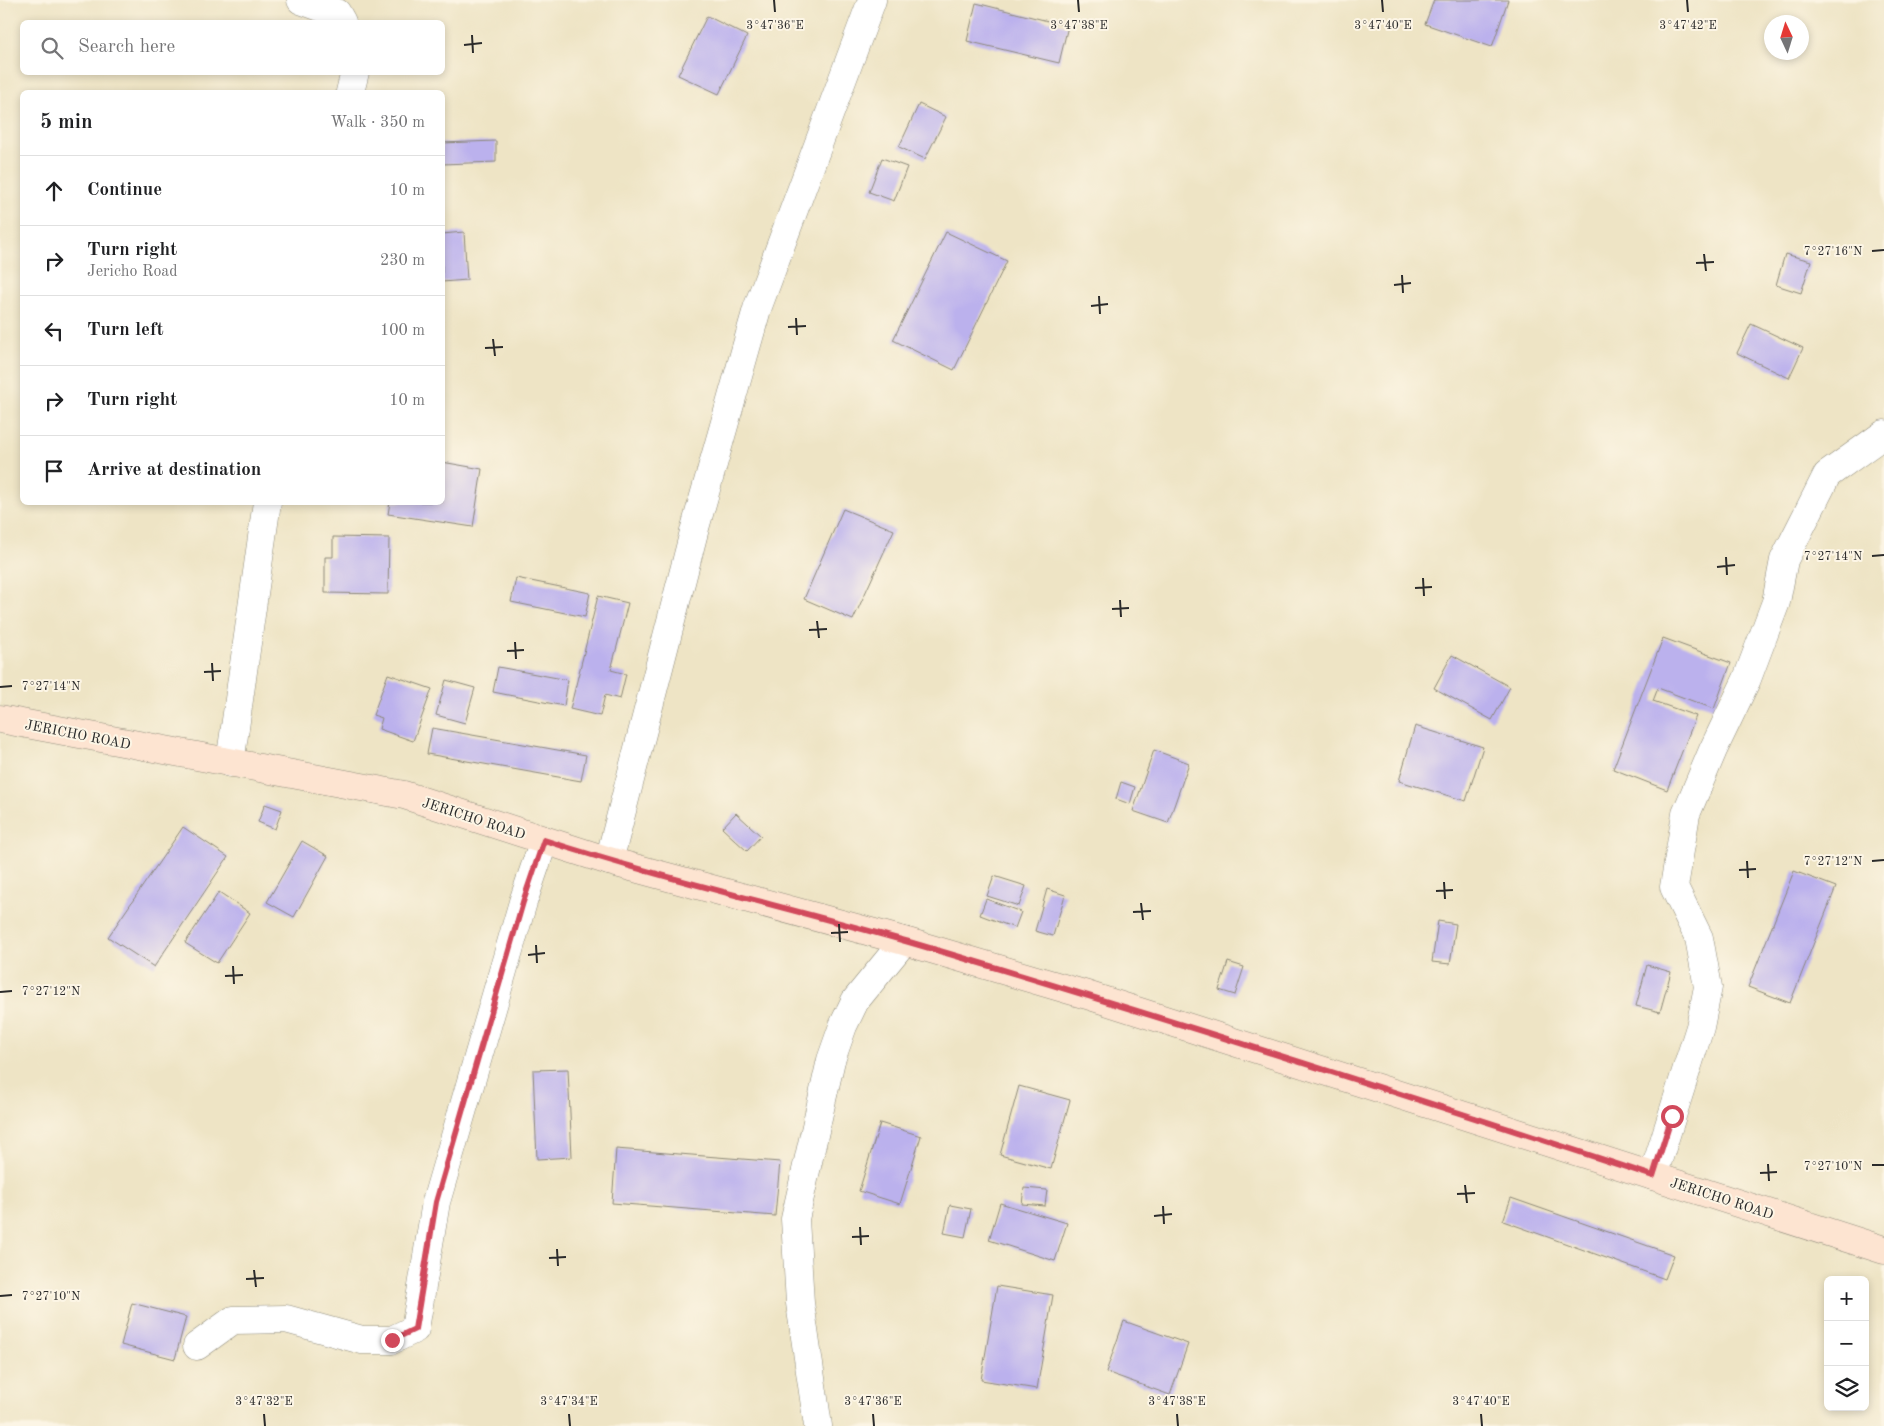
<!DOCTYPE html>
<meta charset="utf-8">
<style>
:root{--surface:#fff;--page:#f6f6f6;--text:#202124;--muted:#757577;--line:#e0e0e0}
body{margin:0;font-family:"Old Standard TT",serif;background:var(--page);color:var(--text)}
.controls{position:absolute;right:15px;bottom:15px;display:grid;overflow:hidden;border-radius:8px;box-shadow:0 2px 8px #0003}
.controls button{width:45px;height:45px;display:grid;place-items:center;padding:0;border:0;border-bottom:1px solid var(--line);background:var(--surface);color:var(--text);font:25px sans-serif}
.compass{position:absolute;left:1764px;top:15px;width:45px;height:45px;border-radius:50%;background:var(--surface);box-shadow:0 2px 8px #0003;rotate:356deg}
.stop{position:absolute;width:15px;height:15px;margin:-11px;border:4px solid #d1495b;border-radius:50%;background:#fff}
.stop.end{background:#d1495b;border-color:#fff;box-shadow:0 1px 5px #0008}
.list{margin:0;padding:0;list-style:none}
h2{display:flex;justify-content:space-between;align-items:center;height:65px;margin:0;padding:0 20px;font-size:21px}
h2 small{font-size:16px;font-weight:400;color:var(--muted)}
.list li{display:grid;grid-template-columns:32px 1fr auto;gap:15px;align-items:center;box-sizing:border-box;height:70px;padding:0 20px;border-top:1px solid var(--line)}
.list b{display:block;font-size:19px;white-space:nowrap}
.list p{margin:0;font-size:16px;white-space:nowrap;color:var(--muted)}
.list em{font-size:16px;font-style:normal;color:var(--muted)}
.icon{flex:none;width:28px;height:28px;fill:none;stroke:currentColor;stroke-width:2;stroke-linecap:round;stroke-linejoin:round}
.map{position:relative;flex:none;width:1884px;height:1426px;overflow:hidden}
.search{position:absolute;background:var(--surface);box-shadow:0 2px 8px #0003;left:20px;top:20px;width:425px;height:55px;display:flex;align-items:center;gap:12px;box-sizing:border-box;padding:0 18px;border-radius:8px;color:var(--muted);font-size:19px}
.panel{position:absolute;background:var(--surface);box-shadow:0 2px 8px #0003;left:20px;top:90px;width:425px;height:415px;border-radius:8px}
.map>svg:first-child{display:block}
.building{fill:#bbb1ed}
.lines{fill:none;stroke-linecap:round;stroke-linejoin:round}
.street-casing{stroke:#8c8878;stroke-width:29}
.secondary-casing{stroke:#8c8878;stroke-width:29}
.street{stroke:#fff;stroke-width:28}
.secondary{stroke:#fde4d1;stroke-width:28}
.route{stroke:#d1495b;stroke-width:6}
.ticks{fill:none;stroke:#2b2b2b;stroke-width:2}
.labels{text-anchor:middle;stroke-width:4;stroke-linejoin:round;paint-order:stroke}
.street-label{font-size:14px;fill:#2b2b2b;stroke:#fcf5e5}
.ticks-label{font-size:12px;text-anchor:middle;fill:#2b2b2b;stroke:#fcf5e5;stroke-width:4;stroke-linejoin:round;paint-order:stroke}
</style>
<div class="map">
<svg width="1884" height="1426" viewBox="0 0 1884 1426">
<rect width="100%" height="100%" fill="#fcf5e5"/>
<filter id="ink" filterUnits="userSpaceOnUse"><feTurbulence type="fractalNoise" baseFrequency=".02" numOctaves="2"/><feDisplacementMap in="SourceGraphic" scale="10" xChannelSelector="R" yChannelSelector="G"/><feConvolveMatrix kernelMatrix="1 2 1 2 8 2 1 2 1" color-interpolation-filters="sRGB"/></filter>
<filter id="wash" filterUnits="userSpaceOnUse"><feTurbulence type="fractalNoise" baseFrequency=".0096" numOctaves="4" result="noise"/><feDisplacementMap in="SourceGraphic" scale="20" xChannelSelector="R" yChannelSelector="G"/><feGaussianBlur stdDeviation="1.12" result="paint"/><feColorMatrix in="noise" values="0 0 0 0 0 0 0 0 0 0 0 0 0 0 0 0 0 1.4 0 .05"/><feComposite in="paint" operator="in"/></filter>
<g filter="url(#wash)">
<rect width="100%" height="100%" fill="#eee4c5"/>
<g id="blocks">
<path class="building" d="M1434,0H1508L1492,47L1425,24Z
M976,3L1068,26L1059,63L967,41Z
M707,16L747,36L719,94L678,75Z
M919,104L946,117L925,159L899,147Z
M496,141V162L442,164V143Z
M882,158L907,167L894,201L869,192Z
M464,232L467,280L442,282V234Z
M946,232L1007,261L954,370L893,340Z
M1785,254L1811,261L1801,293L1776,285Z
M1751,324L1803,348L1789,378L1737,353Z
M442,462L482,469L473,527L388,514L390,502H442Z
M843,509L894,530L853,620L804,599Z
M333,537L389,538L388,594L325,593V557H333Z
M516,578L590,593L585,617L511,602Z
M598,596L628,603L611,670L626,674L620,699L605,695L600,716L570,709Z
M1663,638L1731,663L1714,709L1658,688L1653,701L1696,716L1667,790L1613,769Z
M1452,655L1510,687L1492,720L1434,688Z
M498,667L568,680L564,706L493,692Z
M388,674L432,689L413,741L379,729L382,718L373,715Z
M446,680L475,688L465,723L436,715Z
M1415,726L1483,747L1466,801L1399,781Z
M432,728L586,755L581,781L427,754Z
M1154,750L1189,763L1168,823L1133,811Z
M1121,782L1135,787L1130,804L1116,799Z
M265,804L282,810L275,829L258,822Z
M736,813L761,836L747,851L722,828Z
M183,827L228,857L154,967L108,937Z
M302,841L328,856L294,917L267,902Z
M1794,871L1836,887L1790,1003L1748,987Z
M994,876L1026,886L1019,906L987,896Z
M1047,889L1065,895L1053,936L1035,931Z
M219,892L250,913L217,963L185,943Z
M986,899L1021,912L1015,928L980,915Z
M1438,921L1456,924L1450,964L1432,962Z
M1228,962L1244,967L1235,995L1219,990Z
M1647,965L1671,972L1660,1012L1636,1006Z
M568,1069L572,1157L537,1159L533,1070Z
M1019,1086L1070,1100L1051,1169L1000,1155Z
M880,1123L921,1136L900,1204L859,1191Z
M616,1149L780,1162L775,1216L612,1203Z
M1024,1188L1047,1190L1045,1206L1022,1204Z
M1511,1198L1674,1255L1665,1279L1503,1221Z
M1000,1203L1067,1223L1055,1261L989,1240Z
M950,1205L971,1209L965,1237L944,1233Z
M997,1286L1053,1295L1037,1389L981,1380Z
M132,1303L186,1317L175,1359L121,1345Z
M1124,1321L1188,1344L1170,1395L1106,1372Z"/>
</g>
</g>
<g filter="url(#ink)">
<use href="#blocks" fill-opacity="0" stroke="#8c8878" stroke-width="1"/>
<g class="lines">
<defs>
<path id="street" d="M301,0L337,13L342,22
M350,92L355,72
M230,763L267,502
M609,861L695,528L757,309L872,0
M1653,1176L1700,1027L1708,987L1699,938L1674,887L1686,814L1713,750L1747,679L1776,602L1784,560L1827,475L1884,434
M197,1346L233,1320L286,1319L362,1340H392L415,1329L436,1202L523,902L544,840
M818,1426L800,1303L795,1219L831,1060L843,1026L855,1001L904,941"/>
<path id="secondary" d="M0,719L404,795L609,861L904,941L1087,995L1884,1250"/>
</defs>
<use href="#street" class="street-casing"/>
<use href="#secondary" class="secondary-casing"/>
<use href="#street" class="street"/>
<use href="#secondary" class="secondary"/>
</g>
</g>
<g class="lines" filter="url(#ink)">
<path class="route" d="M392,1340L415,1329L436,1202L523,902L544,840C664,879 787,907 909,942C1158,1015 1406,1095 1653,1176L1672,1116"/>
</g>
<path class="ticks" d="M774,0L775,12M1078,0L1079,12M1382,0L1383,12M1687,0L1688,12M472,35L473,53M464,45L482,43M1872,251L1884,250M1704,254L1706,271M1696,263L1714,262M1402,275L1403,293M1394,285L1411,283M1099,296L1100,314M1091,306L1108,304M796,318L797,335M788,327L806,326M493,339L495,356M485,348L503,347M1872,556L1884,555M1726,557L1727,575M1717,567L1735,565M1423,578L1424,596M1415,588L1432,587M1120,600L1121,617M1112,609L1129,608M817,621L819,638M809,630L827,629M515,642L516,659M507,651L524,650M212,663L213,681M204,672L221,671M0,687L12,686M1747,861L1748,878M1872,861L1884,860M1739,870L1756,869M1444,882L1445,899M1436,891L1453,890M1141,903L1143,920M1133,912L1151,911M839,924L840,942M831,933L848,932M536,945L537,963M528,955L545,953M233,966L234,984M225,976L243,975M0,992L12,991M1768,1164L1769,1181M1872,1165H1884M1760,1173L1777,1172M1465,1185L1467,1203M1457,1194L1475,1193M1163,1206L1164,1224M1154,1216L1172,1214M860,1227L861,1245M852,1237L869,1236M557,1249L558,1266M549,1258L566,1257M254,1270L256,1287M246,1279L264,1278M0,1296L12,1295M264,1414L265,1426M569,1414L570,1426M873,1414L874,1426M1177,1414L1178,1426M1481,1414L1482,1426"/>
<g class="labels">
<g class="street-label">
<text transform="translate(78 734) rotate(11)" y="5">JERICHO ROAD</text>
<text transform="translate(474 818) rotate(18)" y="5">JERICHO ROAD</text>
<text transform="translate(1722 1198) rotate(18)" y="5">JERICHO ROAD</text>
</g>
</g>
<g class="ticks-label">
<text x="775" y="29">3°47'36"E</text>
<text x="1079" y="29">3°47'38"E</text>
<text x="1383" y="29">3°47'40"E</text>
<text x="1688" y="29">3°47'42"E</text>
<text x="1833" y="255">7°27'16"N</text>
<text x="1833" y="560">7°27'14"N</text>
<text x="51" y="690">7°27'14"N</text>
<text x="1833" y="865">7°27'12"N</text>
<text x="51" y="995">7°27'12"N</text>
<text x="1833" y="1170">7°27'10"N</text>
<text x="51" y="1300">7°27'10"N</text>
<text x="264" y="1405">3°47'32"E</text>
<text x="569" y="1405">3°47'34"E</text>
<text x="873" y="1405">3°47'36"E</text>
<text x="1177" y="1405">3°47'38"E</text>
<text x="1481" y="1405">3°47'40"E</text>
</g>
</svg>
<div class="controls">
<button>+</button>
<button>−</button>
<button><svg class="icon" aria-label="layers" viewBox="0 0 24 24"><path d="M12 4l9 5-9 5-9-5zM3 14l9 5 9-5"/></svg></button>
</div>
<svg class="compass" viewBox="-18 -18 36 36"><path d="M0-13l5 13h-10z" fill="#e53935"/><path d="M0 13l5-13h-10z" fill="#757577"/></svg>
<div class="stop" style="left:1672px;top:1116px"></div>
<div class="stop end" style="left:392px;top:1340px"></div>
<div class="search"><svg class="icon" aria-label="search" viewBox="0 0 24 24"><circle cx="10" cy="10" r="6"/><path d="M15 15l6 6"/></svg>Search here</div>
<section class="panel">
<h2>5 min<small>Walk · 350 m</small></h2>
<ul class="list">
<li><svg class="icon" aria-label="ahead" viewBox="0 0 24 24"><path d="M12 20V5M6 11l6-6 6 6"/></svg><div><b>Continue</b></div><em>10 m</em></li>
<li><svg class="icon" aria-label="right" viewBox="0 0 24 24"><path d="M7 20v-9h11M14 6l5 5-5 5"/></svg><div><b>Turn right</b><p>Jericho Road</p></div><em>230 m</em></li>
<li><svg class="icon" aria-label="left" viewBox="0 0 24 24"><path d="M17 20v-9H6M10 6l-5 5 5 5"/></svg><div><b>Turn left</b></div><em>100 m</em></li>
<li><svg class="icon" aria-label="right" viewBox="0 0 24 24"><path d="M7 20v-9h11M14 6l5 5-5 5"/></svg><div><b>Turn right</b></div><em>10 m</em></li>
<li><svg class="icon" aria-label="arrive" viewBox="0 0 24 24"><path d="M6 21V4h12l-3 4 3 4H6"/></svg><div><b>Arrive at destination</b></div></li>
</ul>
</section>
</div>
